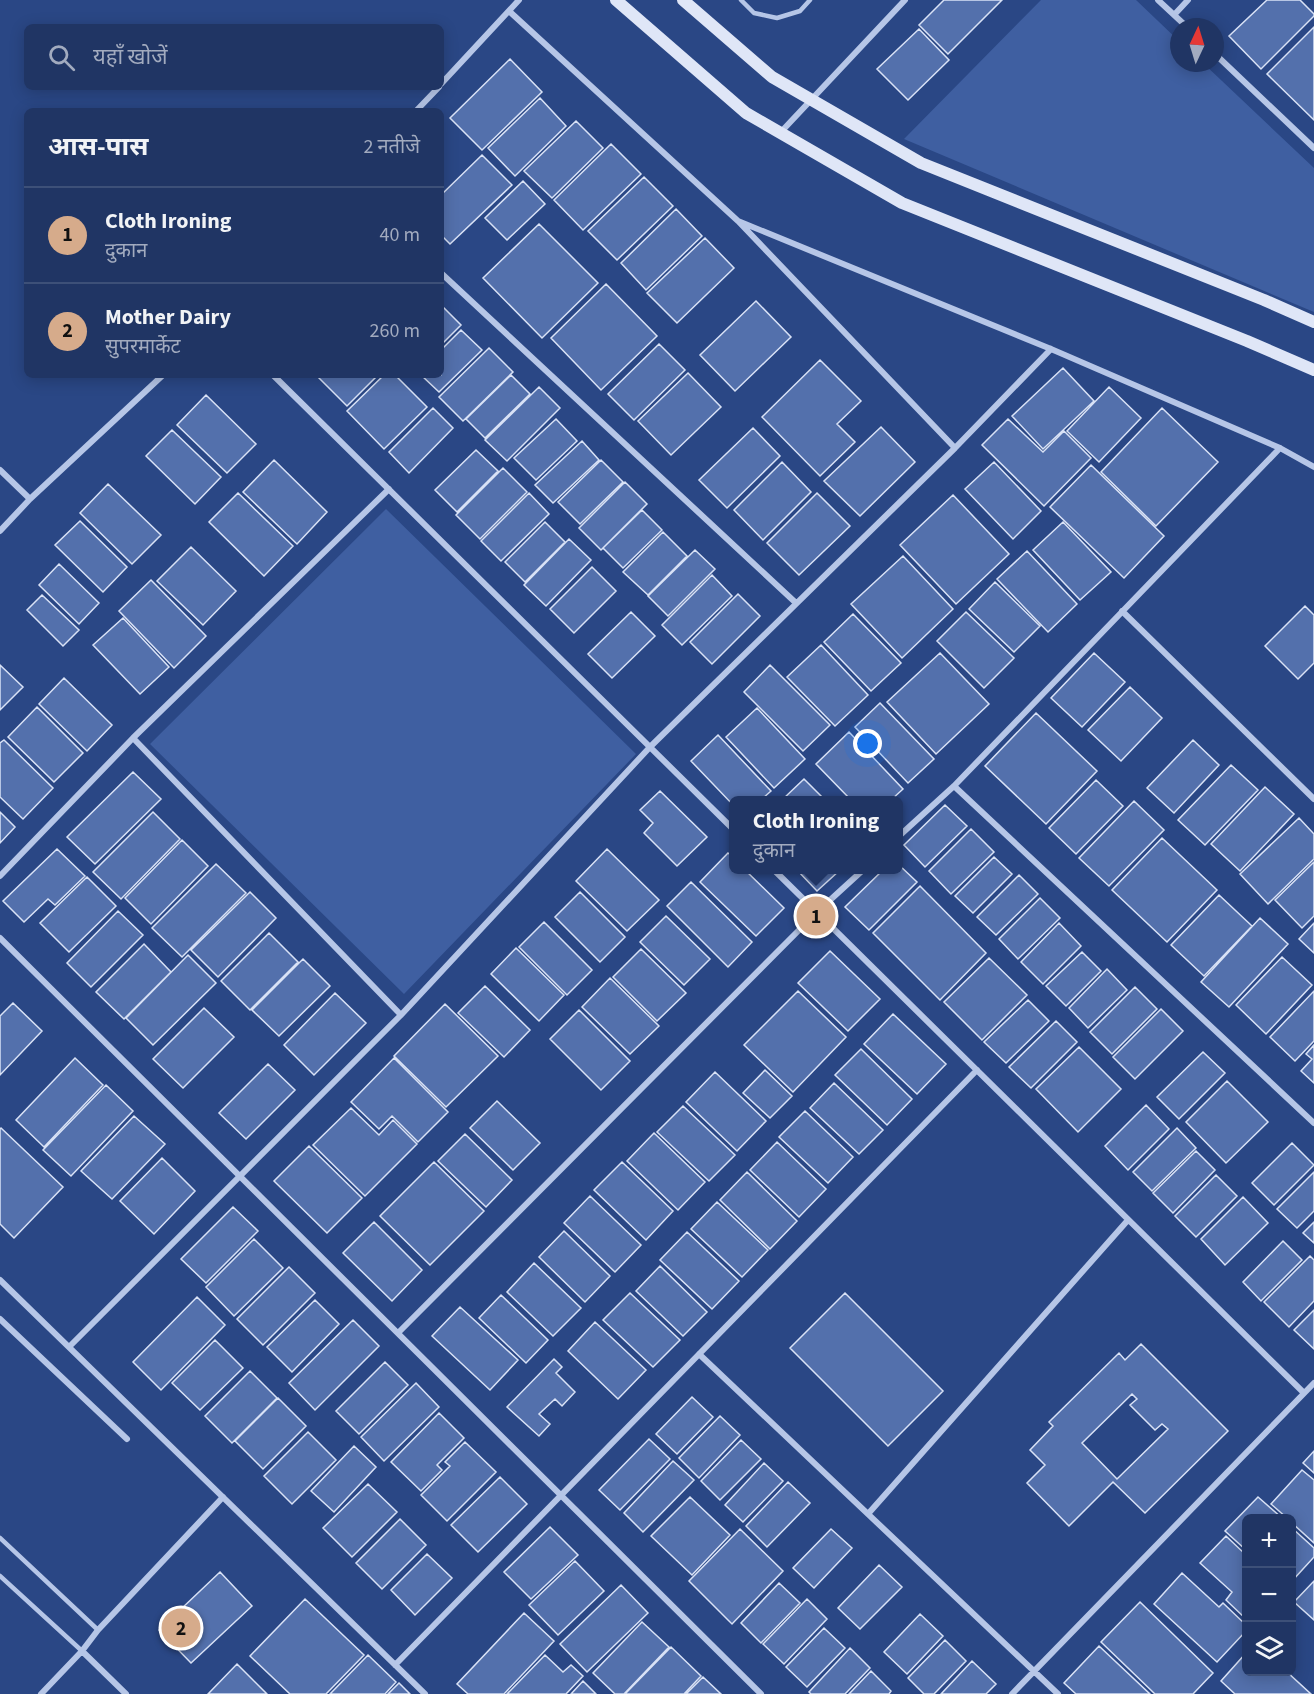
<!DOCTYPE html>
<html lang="hi">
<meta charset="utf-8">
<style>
:root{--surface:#203564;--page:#283d6a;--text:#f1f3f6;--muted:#a2abbf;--line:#3d5078;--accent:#d6ab8b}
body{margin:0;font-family:"Source Sans 3","Noto Sans Devanagari",sans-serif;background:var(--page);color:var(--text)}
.controls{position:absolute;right:18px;bottom:18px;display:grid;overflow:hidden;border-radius:9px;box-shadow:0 3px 15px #0003}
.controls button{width:54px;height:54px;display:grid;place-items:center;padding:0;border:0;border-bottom:2px solid var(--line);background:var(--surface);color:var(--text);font:30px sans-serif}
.compass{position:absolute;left:1170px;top:18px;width:54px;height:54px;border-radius:50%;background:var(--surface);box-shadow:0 3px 15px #0003;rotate:4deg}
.you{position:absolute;left:868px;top:744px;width:21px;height:21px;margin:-15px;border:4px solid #fff;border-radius:50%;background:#1a73e8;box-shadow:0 0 0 9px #1a73e833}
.badge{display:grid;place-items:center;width:39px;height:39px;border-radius:50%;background:var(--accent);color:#111;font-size:20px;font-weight:700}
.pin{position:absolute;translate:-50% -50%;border:3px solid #fff;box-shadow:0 2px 6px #0006}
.popup{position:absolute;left:729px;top:796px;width:174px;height:78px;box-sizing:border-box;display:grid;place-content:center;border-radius:9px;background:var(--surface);filter:drop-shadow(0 2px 4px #0005);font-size:20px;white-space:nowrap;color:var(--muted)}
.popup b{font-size:22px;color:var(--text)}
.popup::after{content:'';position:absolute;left:50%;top:100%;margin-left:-12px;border:12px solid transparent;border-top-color:var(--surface)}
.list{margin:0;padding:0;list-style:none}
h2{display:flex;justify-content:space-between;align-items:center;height:78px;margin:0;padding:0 24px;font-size:26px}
h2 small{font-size:20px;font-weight:400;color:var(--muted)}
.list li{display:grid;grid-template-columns:39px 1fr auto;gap:18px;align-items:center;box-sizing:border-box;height:96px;padding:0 24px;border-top:2px solid var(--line)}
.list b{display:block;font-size:22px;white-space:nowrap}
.list p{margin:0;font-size:20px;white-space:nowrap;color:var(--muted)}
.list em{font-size:20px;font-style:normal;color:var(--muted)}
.icon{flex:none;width:33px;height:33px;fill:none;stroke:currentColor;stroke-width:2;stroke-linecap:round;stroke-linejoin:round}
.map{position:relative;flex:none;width:1314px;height:1694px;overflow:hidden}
.search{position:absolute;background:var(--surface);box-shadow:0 3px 15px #0003;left:24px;top:24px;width:420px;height:66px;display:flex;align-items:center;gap:15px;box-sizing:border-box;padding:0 21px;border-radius:9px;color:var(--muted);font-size:22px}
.panel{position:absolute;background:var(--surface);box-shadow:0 3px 15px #0003;left:24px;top:108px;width:420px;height:270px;border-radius:9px}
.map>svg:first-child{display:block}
.green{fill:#3f5fa1}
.building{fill:#5370ac;stroke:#d9e2f6;stroke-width:1.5;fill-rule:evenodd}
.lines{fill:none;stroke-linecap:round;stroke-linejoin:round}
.lane{stroke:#b6c6e7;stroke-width:4.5}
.street{stroke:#b6c6e7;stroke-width:6}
.secondary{stroke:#dfe6f7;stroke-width:12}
</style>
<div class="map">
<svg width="1314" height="1694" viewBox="0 0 1314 1694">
<rect width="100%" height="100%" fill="#2a4785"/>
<path class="green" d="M1041,0H1136L1179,41V63H1203L1314,168V312L904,139Z
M386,509L636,754L404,994L150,744Z"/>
<path class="building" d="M944,0H1002L948,54L919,25Z
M1267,0H1300L1314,14V16L1261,69L1229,36Z
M1314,27V120L1267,74Z
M919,29L949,60L908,100L877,69Z
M510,59L542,92L482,150L450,118Z
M540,98L566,126L515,176L488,148Z
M576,121L603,148L552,198L524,171Z
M611,144L641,174L583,230L554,200Z
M482,155L512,185L450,244L441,235V195Z
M644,177L673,206L617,260L588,231Z
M523,181L545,204L507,240L485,218Z
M676,209L702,236L646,290L621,263Z
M539,224L598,283L542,338L483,278Z
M705,238L734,268L677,323L647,293Z
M606,284L657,336L601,390L551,338Z
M756,301L791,337L735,391L700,355Z
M441,305L461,325L441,345Z
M461,330L482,350L439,392L421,375H441V350Z
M659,344L685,370L634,420L608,394Z
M489,348L513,372L463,421L439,397Z
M820,360L861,401L837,424L855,442L820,476L762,417Z
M1063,368L1094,401L1043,449L1012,416Z
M688,373L721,407L671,455L638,421Z
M316,375H378L347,406Z
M384,375H395L427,407L384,449L347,411Z
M511,375L530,394L485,438L466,419Z
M539,387L560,408L507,461L485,440Z
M1109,387L1141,418L1099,462L1067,431Z
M206,395L256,444L227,473L177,425Z
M433,408L453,428L409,473L389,452Z
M1162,408L1218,462L1156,526L1101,472Z
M556,419L577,441L536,480L514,458Z
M1008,419L1043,452L1064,431L1091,458L1044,506L982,445Z
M881,427L915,462L860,516L824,481Z
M753,428L780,456L727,508L699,480Z
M172,430L221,477L195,504L146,456Z
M582,441L599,460L553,503L535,485Z
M476,450L498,471L457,512L435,490Z
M274,460L327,512L297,544L243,492Z
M601,460L623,482L580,524L558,502Z
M782,462L811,492L763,540L734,510Z
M994,462L1041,511L1013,539L965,489Z
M1091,465L1164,536L1124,578L1050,507Z
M503,468L527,492L480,539L456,515Z
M625,482L647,504L601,550L579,528Z
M108,484L161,535L132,564L80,513Z
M238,493L293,546L264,576L209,522Z
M529,493L549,514L501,561L481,541Z
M817,493L850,526L799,575L767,543Z
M953,495L1009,554L956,604L900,545Z
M642,510L662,530L623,568L603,548Z
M80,521L127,567L103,592L55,545Z
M545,522L565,542L525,582L505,562Z
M1063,522L1111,572L1080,600L1033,550Z
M663,532L687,556L648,595L623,572Z
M569,539L591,560L546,606L524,585Z
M191,547L236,591L203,625L157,581Z
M695,550L715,569L668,616L648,596Z
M1027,551L1077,604L1048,632L997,579Z
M903,556L953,609L902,658L851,604Z
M59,564L99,603L79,624L39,585Z
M592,567L616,591L574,633L550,609Z
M712,575L732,596L682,645L662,625Z
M151,580L206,636L174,668L119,611Z
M995,582L1040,626L1014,652L969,609Z
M738,594L760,616L712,664L690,642Z
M42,595L79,630L63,646L27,610Z
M1305,606L1314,615V663L1298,679L1265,646Z
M631,612L655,636L612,678L588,654Z
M966,612L1014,658L984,688L937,641Z
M853,614L901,663L871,691L824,642Z
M123,618L169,667L140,694L93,645Z
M821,645L868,695L835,726L787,677Z
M940,653L989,704L936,754L887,702Z
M1094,653L1125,682L1082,727L1051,698Z
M0,665L23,687L0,710Z
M770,665L830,725L803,751L744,692Z
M64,678L112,725L87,751L39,704Z
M1130,687L1162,718L1121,761L1088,730Z
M880,703L934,759L908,783L855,727Z
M37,707L83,753L54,782L8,737Z
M757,708L805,759L774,788L726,737Z
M1036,713L1097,771L1046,824L985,766Z
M849,732L903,789L891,800H851L816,764Z
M718,735L771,791L761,800H734V806L691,761Z
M4,740L53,788L23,819L0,797V743Z
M1193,740L1219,765L1174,813L1147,788Z
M1231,765L1258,790L1205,845L1178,820Z
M133,772L161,799L95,864L67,837Z
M804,779L825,800H782Z
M1096,780L1123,806L1076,854L1049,828Z
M1265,787L1294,814L1240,871L1211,844Z
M660,791L707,837L677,866L644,833L653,823L640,810Z
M1134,801L1164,830L1109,886L1079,858Z
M945,805L967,826L925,867L904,845Z
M0,812L15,827L0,843Z
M153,812L180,839L121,899L93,872Z
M1299,818L1314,834V859L1268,904L1240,874Z
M971,829L994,852L951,894L929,871Z
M1162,838L1217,890L1167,942L1112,890Z
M182,840L208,866L151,924L125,898Z
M57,849L85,876L55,905L48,899L24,922L3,901Z
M607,849L659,900L627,931L576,881Z
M728,853L734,858V870H745L784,908L756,936L700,882Z
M994,857L1012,874L973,913L955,896Z
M1314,862V916L1302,928L1275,900Z
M216,864L246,893L182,957L152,928Z
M898,864L917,882L869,930L845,907L883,870H898Z
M797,870H840L817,891Z
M1019,875L1038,894L996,935L977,917Z
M87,877L116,906L69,952L40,923Z
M691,882L752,942L728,967L667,906Z
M920,886L986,953L940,1000L873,933Z
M250,892L276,918L218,977L191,950Z
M580,892L625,937L600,962L555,917Z
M1219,895L1252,926L1204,976L1171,945Z
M1040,898L1060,918L1018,959L999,939Z
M118,911L143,935L91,987L67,963Z
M666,916L710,959L684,985L640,942Z
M1260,918L1288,944L1229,1007L1201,982Z
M544,922L592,970L567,995L519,947Z
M1059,923L1081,946L1043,984L1021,962Z
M1314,923V953L1299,939Z
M269,933L298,962L250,1010L221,981Z
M144,944L171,972L124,1019L96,992Z
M516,948L564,995L539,1021L491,974Z
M641,949L686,993L657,1021L613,977Z
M830,951L880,999L848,1031L798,983Z
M1082,952L1101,971L1066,1006L1046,986Z
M188,955L216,983L153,1045L126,1018Z
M1282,957L1312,985L1266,1034L1236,1005Z
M989,958L1027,995L982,1040L944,1002Z
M303,959L330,986L279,1036L252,1010Z
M1107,969L1127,990L1088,1028L1069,1008Z
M610,978L659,1026L630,1054L582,1007Z
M485,986L530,1030L504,1057L458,1013Z
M1135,987L1157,1009L1112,1054L1090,1032Z
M798,991L846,1037L793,1092L744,1045Z
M1314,991V1041L1295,1061L1270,1037Z
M335,993L366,1023L314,1075L284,1045Z
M1028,1000L1049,1021L1006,1063L984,1042Z
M13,1003L42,1031L0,1075V1016Z
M445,1004L498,1056L446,1107L394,1056Z
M204,1008L234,1037L183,1088L153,1059Z
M1161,1009L1183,1031L1135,1079L1113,1057Z
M579,1010L630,1061L601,1090L550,1039Z
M893,1014L946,1064L917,1094L864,1044Z
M1056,1021L1077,1042L1031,1088L1009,1067Z
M1314,1045V1083L1301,1071L1312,1059L1306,1054Z
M1079,1047L1121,1089L1078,1132L1036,1089Z
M861,1049L912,1099L887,1125L835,1075Z
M1203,1052L1225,1073L1179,1119L1157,1097Z
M75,1058L103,1085L44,1147L16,1120Z
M394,1058L448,1112L418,1142L392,1116L379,1129L351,1102Z
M268,1064L295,1090L246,1139L219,1113Z
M765,1070L792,1096L770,1118L743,1093Z
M715,1072L766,1121L737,1151L686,1102Z
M1227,1081L1268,1122L1226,1163L1186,1122Z
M834,1083L883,1130L859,1154L810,1108Z
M106,1085L133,1111L71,1176L43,1150Z
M497,1101L540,1143L513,1170L470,1128Z
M1146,1105L1169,1129L1128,1170L1105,1146Z
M683,1106L735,1155L709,1181L657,1132Z
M351,1108L379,1135L393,1120L417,1144L365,1196L313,1145Z
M805,1111L853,1157L828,1183L779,1137Z
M134,1116L165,1144L112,1199L81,1171Z
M1,1128L63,1187L14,1238L0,1224V1129Z
M1177,1128L1196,1148L1152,1191L1133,1172Z
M654,1133L705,1182L678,1210L627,1161Z
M465,1134L512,1180L486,1207L438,1161Z
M777,1142L826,1189L799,1217L750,1170Z
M1292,1143L1314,1165L1274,1205L1252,1183Z
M309,1146L362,1198L327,1233L274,1181Z
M1196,1151L1215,1170L1173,1213L1153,1193Z
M162,1158L195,1191L154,1234L120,1201Z
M434,1162L484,1211L430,1265L380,1216Z
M622,1162L673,1211L646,1240L594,1190Z
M747,1172L797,1221L770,1249L720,1200Z
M1314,1172V1211L1297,1228L1277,1209Z
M1216,1175L1237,1196L1196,1237L1175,1216Z
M590,1196L641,1245L615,1272L564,1223Z
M1243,1197L1268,1223L1225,1265L1201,1239Z
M717,1202L768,1250L742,1277L691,1229Z
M233,1207L258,1231L206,1283L181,1259Z
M374,1222L422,1270L392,1301L343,1253Z
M1314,1222V1243L1303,1233Z
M564,1231L610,1276L585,1302L539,1257Z
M687,1232L739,1281L712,1309L660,1260Z
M254,1239L283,1268L234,1316L206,1287Z
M1283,1241L1302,1260L1261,1301L1243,1282Z
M1310,1256L1314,1260V1301L1289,1327L1264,1302Z
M534,1263L581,1308L553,1336L507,1292Z
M660,1266L707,1312L683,1336L636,1291Z
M289,1267L315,1293L263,1345L237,1319Z
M630,1293L680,1340L653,1367L603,1320Z
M845,1293L943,1391L888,1446L790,1348Z
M501,1295L548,1340L526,1363L479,1318Z
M197,1297L225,1325L161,1390L133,1362Z
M315,1300L339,1324L292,1372L267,1347Z
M460,1307L518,1360L490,1390L432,1336Z
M1314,1310V1349L1294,1330Z
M353,1320L379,1346L315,1410L289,1383Z
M595,1322L646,1370L618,1399L568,1351Z
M215,1340L243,1368L200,1410L172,1383Z
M1141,1344L1228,1431L1145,1513L1113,1482L1069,1526L1027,1483L1045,1465L1030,1450L1053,1426L1049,1422L1119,1353L1125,1360ZM1132,1394L1137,1399L1130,1405L1155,1430L1162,1424L1168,1429L1117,1479L1082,1443Z
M554,1359L562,1367L556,1373L575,1392L562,1406L555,1399L539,1414L550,1424L539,1436L507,1407Z
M385,1362L408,1385L359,1434L336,1411Z
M250,1371L277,1398L232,1443L205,1416Z
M416,1383L439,1407L384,1461L361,1437Z
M692,1397L713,1417L677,1454L656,1434Z
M278,1398L306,1426L263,1469L235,1441Z
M439,1413L464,1438L437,1465L442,1470L421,1491L391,1462Z
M720,1416L740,1435L699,1478L679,1458Z
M308,1432L336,1460L292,1504L264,1476Z
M649,1439L670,1459L620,1510L599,1490Z
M741,1440L761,1459L720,1500L701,1481Z
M465,1442L496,1472L447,1521L421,1495L450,1466L445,1462Z
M354,1446L376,1467L334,1512L311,1491Z
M1314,1451V1473L1303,1463Z
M673,1461L694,1480L643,1532L624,1513Z
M764,1463L783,1481L743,1522L725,1505Z
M1302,1470L1314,1480V1543L1292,1523V1518H1287L1271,1504Z
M500,1477L527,1504L478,1552L451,1525Z
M788,1482L810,1503L767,1547L746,1526Z
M368,1484L397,1512L352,1557L323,1528Z
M690,1497L730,1535L692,1575L651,1536Z
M1258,1497L1282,1518H1246V1550L1225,1531Z
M400,1519L426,1545L382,1589L356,1563Z
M550,1527L578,1555L531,1599L504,1572Z
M1292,1528L1314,1548V1557L1292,1581Z
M740,1529L783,1571L732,1624L689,1581Z
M831,1529L852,1548L814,1588L793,1568Z
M1226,1536L1246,1555V1619L1226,1600L1232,1592L1200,1563Z
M427,1554L452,1578L415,1615L391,1590Z
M575,1561L604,1591L558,1635L529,1605Z
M879,1565L902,1587L860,1629L838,1608Z
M220,1572L252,1606L191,1663L159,1630Z
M1182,1573L1219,1607L1223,1603L1246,1625V1631L1217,1662L1154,1604Z
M1314,1581V1620L1294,1602Z
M779,1583L800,1603L761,1643L741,1623Z
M621,1585L648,1613L587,1672L560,1644Z
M305,1599L364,1655L326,1694H290L250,1656Z
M807,1599L827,1619L784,1664L763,1644Z
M1140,1602L1213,1673L1193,1694H1155L1101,1642Z
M524,1613L554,1641L504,1694H468L457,1684Z
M920,1614L943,1636L907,1674L884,1652Z
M642,1622L669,1647L624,1694H615L593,1673Z
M824,1628L845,1648L807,1687L786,1667Z
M945,1640L966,1661L934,1694H924L908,1678Z
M1099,1646L1150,1694H1076L1064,1683Z
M671,1647L701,1676L684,1694H625Z
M850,1648L870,1668L845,1694H811L809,1692Z
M1246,1653V1672H1287L1311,1694H1235L1221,1681Z
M368,1655L396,1682L385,1694H330Z
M545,1655L563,1672L571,1665L583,1676L566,1694H507Z
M972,1661L996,1684L986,1694H941Z
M237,1664L267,1694H208Z
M871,1671L891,1691L889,1694H849Z
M703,1677L721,1694H686Z
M583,1681L596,1694H571Z
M399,1683L410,1694H388Z"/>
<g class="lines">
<path class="lane" d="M741,0L754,13L777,18L800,11L810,0
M0,1538L98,1630
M0,1576L82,1651"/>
<path class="street" d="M1158,0L1187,27
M509,11L738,221L955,448
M1174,15L1188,0
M1215,54L1314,148
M441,84L519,0
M416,111L439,87
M780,133L905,0
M738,221L1051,349L1280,448L1314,467
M441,273L796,603
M273,375L734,830
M0,470L30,499
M0,531L30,499L163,375
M1122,611L1314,799
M133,738L401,1015
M954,786L1314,1123
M898,837L954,786L1280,448
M774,870L1304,1393
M0,876L133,738L389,489
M0,938L761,1694
M0,1280L425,1694
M0,1319L127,1439
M398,1333L817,912L863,870
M69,1347L401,1015L650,747L955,448L1051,349
M699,1354L1058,1694
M868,1514L1128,1220
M82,1651L126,1694
M395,1665L977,1070
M41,1694L82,1651L98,1630L223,1497
M1012,1694L1314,1383"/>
<path class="secondary" d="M616,0L746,113L902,203L1247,341L1314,370
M683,0L772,77L921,163L1264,300L1314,322"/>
</g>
</svg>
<div class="controls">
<button>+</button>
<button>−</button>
<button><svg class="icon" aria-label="layers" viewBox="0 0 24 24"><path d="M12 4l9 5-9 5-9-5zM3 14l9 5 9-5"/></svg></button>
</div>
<svg class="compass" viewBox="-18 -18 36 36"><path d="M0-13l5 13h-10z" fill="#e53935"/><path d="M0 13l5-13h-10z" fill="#a2abbf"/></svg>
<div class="you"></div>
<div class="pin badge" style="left:816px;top:916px">1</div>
<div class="popup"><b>Cloth Ironing</b>दुकान</div>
<div class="pin badge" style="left:181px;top:1628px">2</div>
<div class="search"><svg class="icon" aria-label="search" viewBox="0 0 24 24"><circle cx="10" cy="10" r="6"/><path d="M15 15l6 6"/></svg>यहाँ खोजें</div>
<section class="panel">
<h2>आस-पास<small>2 नतीजे</small></h2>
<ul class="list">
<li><span class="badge">1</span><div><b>Cloth Ironing</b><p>दुकान</p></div><em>40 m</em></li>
<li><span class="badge">2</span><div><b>Mother Dairy</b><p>सुपरमार्केट</p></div><em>260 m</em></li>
</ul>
</section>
</div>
